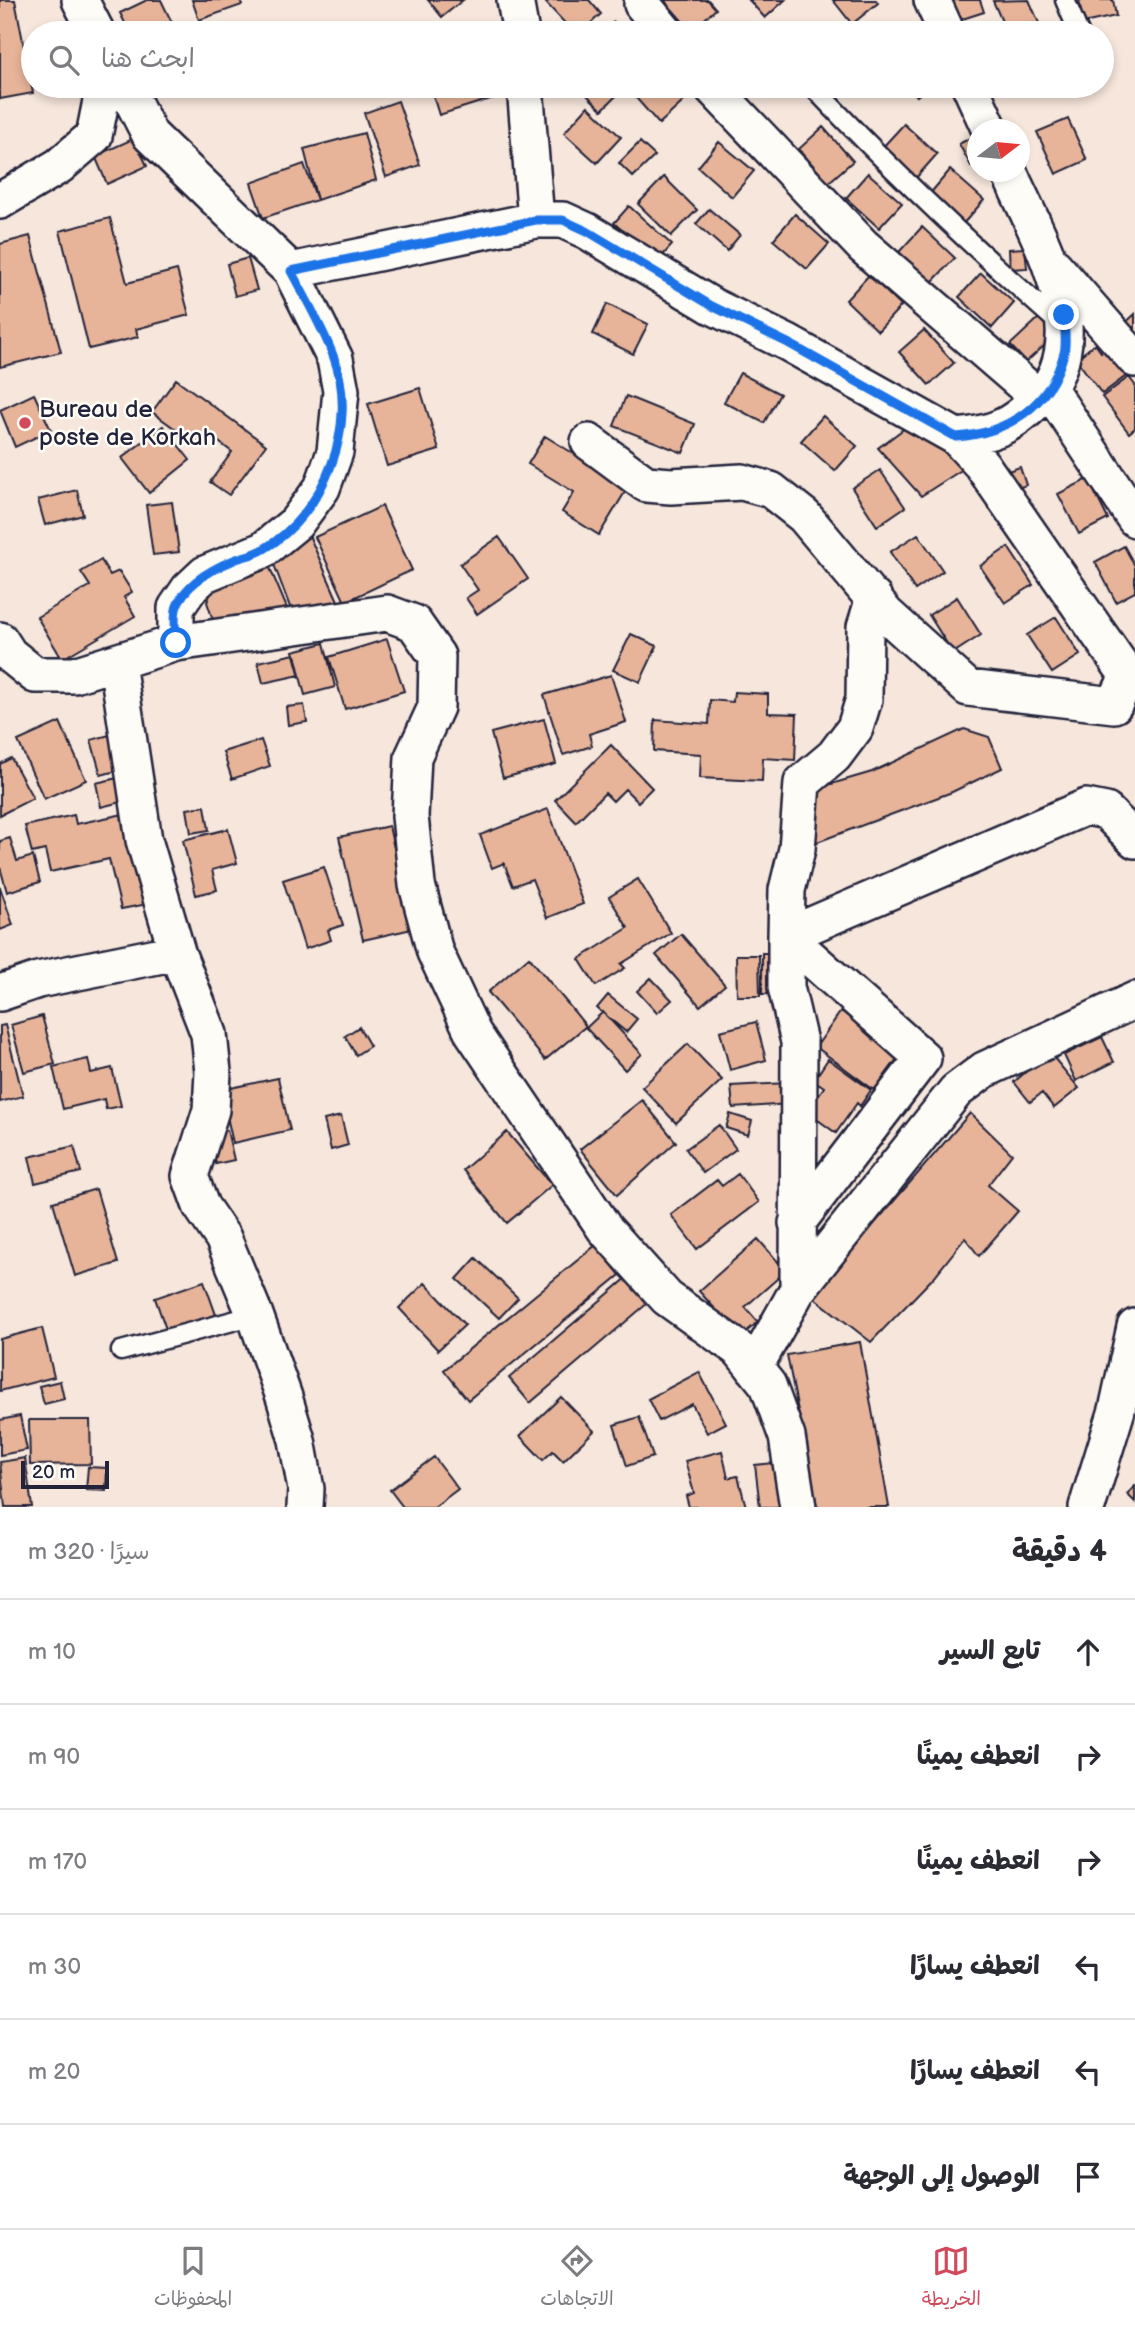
<!DOCTYPE html>
<html lang="ar">
<meta charset="utf-8">
<style>
:root{--surface:#fff;--page:#f2f2f3;--text:#2b2b33;--muted:#7c7c81;--line:#e1e1e2;--accent:#d1495b}
body{margin:0;font-family:"Balsamiq Sans","Playpen Sans Arabic",sans-serif;background:var(--page);color:var(--text);direction:rtl}
.compass{position:absolute;left:967px;top:119px;width:63px;height:63px;border-radius:50%;background:var(--surface);box-shadow:0 4px 10px #0003;rotate:74deg}
.scale{position:absolute;left:21px;bottom:18px;width:88px;box-sizing:border-box;padding-left:7px;border:4px solid #22223b;border-top:0;font-size:19px;line-height:24px;white-space:nowrap;color:#22223b;-webkit-text-stroke:5px #fdfcf7;paint-order:stroke}
.stop{position:absolute;width:21px;height:21px;margin:-16px;border:5px solid #1a73e8;border-radius:50%;background:#fff}
.stop.end{background:#1a73e8;border-color:#fff;box-shadow:0 2px 7px #0008}
.list{margin:0;padding:0;list-style:none}
h2{display:flex;justify-content:space-between;align-items:center;height:91px;margin:0;padding:0 28px;font-size:30px}
h2 small{font-size:23px;font-weight:400;color:var(--muted)}
.list li{display:grid;grid-template-columns:46px 1fr auto;gap:21px;align-items:center;box-sizing:border-box;height:105px;padding:0 28px;border-top:2px solid var(--line)}
.list b{display:block;font-size:26px;white-space:nowrap}
.list em{font-size:23px;font-style:normal;color:var(--muted)}
.icon{flex:none;width:38px;height:38px;fill:none;stroke:currentColor;stroke-width:2;stroke-linecap:round;stroke-linejoin:round}
.map{position:relative;flex:none;width:1135px;height:1507px;overflow:hidden;direction:ltr}
.search{position:absolute;background:var(--surface);box-shadow:0 4px 10px #0003;left:21px;right:21px;top:21px;height:77px;display:flex;align-items:center;gap:18px;box-sizing:border-box;padding:0 24px;border-radius:38px;color:var(--muted);font-size:26px}
.sheet{height:721px;background:var(--surface)}
nav{display:flex;justify-content:space-around;align-items:center;box-sizing:border-box;height:98px;border-top:2px solid var(--line);background:var(--surface);font-size:19px;color:var(--muted)}
nav a{display:grid;justify-items:center;gap:4px}
nav .on{color:var(--accent)}
.map>svg:first-child{display:block}
.building{fill:#e7b499;stroke:#22223b;stroke-width:2}
.lines{fill:none;stroke-linecap:round;stroke-linejoin:round}
.lane-casing{stroke:#22223b;stroke-width:23}
.street-casing{stroke:#22223b;stroke-width:40}
.lane{stroke:#fdfcf7;stroke-width:18}
.street{stroke:#fdfcf7;stroke-width:35}
.route{stroke:#1a73e8;stroke-width:9}
.poi-dot{fill:#d1495b;stroke:#fdfcf7;stroke-width:2.5}
.labels{text-anchor:middle;stroke-width:5;stroke-linejoin:round;paint-order:stroke}
.poi-label{font-size:24px;fill:#22223b;stroke:#fdfcf7;text-anchor:start}
</style>
<div class="map">
<svg width="1135" height="1507" viewBox="0 0 1135 1507">
<rect width="100%" height="100%" fill="#f6e6db"/>
<filter id="ink" filterUnits="userSpaceOnUse"><feTurbulence type="fractalNoise" baseFrequency=".0143" numOctaves="2"/><feDisplacementMap in="SourceGraphic" scale="14" xChannelSelector="R" yChannelSelector="G"/><feConvolveMatrix kernelMatrix="1 2 1 2 8 2 1 2 1" color-interpolation-filters="sRGB"/></filter>
<g filter="url(#ink)">
<path class="building" d="M0,0H15L33,93L0,99Z
M147,0H161L177,33H130L120,13Z
M192,0H240L242,5L199,20Z
M428,0H463L442,17Z
M550,0H589L601,14L580,33H574L546,3Z
M664,0H708L716,9L691,31Z
M749,0H785L765,18Z
M833,0H876L878,3L852,24Z
M943,0H980L984,12L950,23Z
M1029,0L1042,30L1033,33H1007L993,1Z
M1079,0H1113L1116,16L1083,23Z
M614,22L623,33H601Z
M430,86H497L500,96L439,115Z
M578,86H607L617,95L602,110Z
M634,86H670L684,101L659,124L629,90Z
M737,86H762L748,98Z
M820,86H844L831,97Z
M908,86H929L917,96Z
M398,101L420,165L386,177L364,113Z
M588,106L621,137L597,163L564,133Z
M1068,119L1087,160L1056,174L1037,132Z
M904,124L937,154L915,179L881,149Z
M823,127L853,161L828,183L799,149Z
M364,133L376,180L317,200L304,149Z
M974,136L978,162L971,166L959,144Z
M135,138L147,166L107,184L95,156Z
M640,142L655,156L633,177L619,163Z
M719,142L754,171L732,197L698,167Z
M304,164L317,200L263,218L251,183Z
M950,170L984,200L962,225L928,196Z
M868,173L902,203L879,228L846,198Z
M664,177L697,210L671,236L638,204Z
M629,206L672,245L657,262L614,223Z
M709,209L740,235L727,251L696,224Z
M795,214L829,244L807,269L773,240Z
M110,218L127,283L177,270L189,315L136,329L138,337L89,349L60,231Z
M922,227L955,258L931,283L899,252Z
M30,236L61,352L0,367V244Z
M1025,248L1027,268L1010,269L1009,249Z
M248,258L257,290L235,296L227,264Z
M981,273L1014,303L992,328L959,297Z
M869,275L901,306L878,331L846,300Z
M607,304L648,324L633,354L593,334Z
M1135,314V339L1122,326Z
M1039,318L1055,336L1026,362L1010,345Z
M924,330L954,363L929,385L899,352Z
M1113,343L1134,370L1102,394L1079,363L1081,355L1095,344L1101,352Z
M740,373L780,394L764,423L724,402Z
M1129,377L1135,385V428L1129,433L1102,397Z
M176,379L266,445L229,495L210,482L232,452L208,434L199,446L152,412Z
M420,388L439,450L387,466L368,404Z
M34,394L51,430L15,447L0,410Z
M626,396L695,424L683,453L614,426Z
M823,416L857,446L835,471L801,441Z
M909,425L966,467L921,496L878,448Z
M163,426L190,460L149,493L122,458Z
M545,436L628,487L599,535L562,512L574,492L528,464Z
M1020,467L1026,485L1008,492L1002,473Z
M880,470L905,507L877,526L852,488Z
M1088,479L1108,519L1079,534L1058,494Z
M77,490L83,515L45,525L38,500Z
M172,502L179,552L153,555L146,505Z
M382,506L412,570L345,602L315,537Z
M308,533L338,601L293,615L272,559Z
M918,534L943,571L915,590L890,552Z
M499,537L528,579L477,614L466,598L478,590L460,564Z
M1124,546L1135,566V592L1116,602L1095,562Z
M1008,547L1033,585L1005,603L980,566Z
M101,560L110,575L119,571L132,592L124,597L135,616L62,659L37,617L90,586L81,572Z
M267,561L289,613L231,626L213,620L207,602L215,583Z
M957,597L981,635L953,653L929,615Z
M1056,617L1080,655L1052,673L1027,635Z
M631,634L657,646L640,682L613,670Z
M387,639L404,691L345,709L329,657Z
M324,643L335,687L305,695L293,651Z
M295,654L300,675L263,683L258,662Z
M611,675L626,722L589,734L592,746L563,755L544,695Z
M734,692L768,694V713L797,714L795,760L763,758L762,781L700,778L701,754L654,751L655,720L709,724L710,700L733,702Z
M304,705L307,722L288,725L286,707Z
M544,719L556,764L503,778L491,733Z
M60,722L86,780L44,799L18,741Z
M964,729L989,737L1002,768L952,792L809,845L811,790L872,772Z
M117,733L127,768L101,775L91,740Z
M261,740L270,766L232,779L223,752Z
M611,745L652,788L638,802L625,789L613,801L605,793L576,822L555,800Z
M11,758L33,798L0,815V764Z
M126,776L132,799L101,807L96,783Z
M205,806L209,830L191,833L187,809Z
M548,809L583,904L547,918L532,879L513,886L504,863L492,868L480,835Z
M133,812L153,903L121,909L109,859L50,872L45,850L32,853L25,826L74,815L76,824Z
M389,826L412,929L363,940L339,837Z
M228,829L237,863L212,870L217,890L196,895L183,840Z
M10,838L17,861L33,856L40,882L7,892L0,867V841Z
M324,867L343,925L328,930L331,940L305,949L283,880Z
M638,879L671,933L621,964L625,968L596,986L579,959L628,928L609,897Z
M0,887L13,925L0,930Z
M681,934L725,985L700,1006L656,955Z
M762,953H780L781,994H762Z
M736,955H759L760,996H737Z
M529,957L586,1026L545,1060L488,992Z
M651,978L672,1000L657,1013L637,991Z
M608,995L637,1019L626,1032L597,1008Z
M841,1011L900,1055L874,1090L816,1047Z
M603,1012L642,1054L625,1070L586,1028Z
M42,1016L55,1064L24,1072L11,1025Z
M756,1022L766,1060L730,1070L720,1031Z
M5,1025L23,1096L0,1102V1026Z
M359,1027L370,1046L356,1055L345,1036Z
M1102,1037L1114,1062L1076,1081L1064,1055Z
M688,1044L722,1080L676,1123L642,1087Z
M1049,1052L1079,1088L1054,1108L1042,1093L1030,1102L1014,1082Z
M88,1059L91,1073L112,1068L121,1106L106,1109L104,1099L63,1109L53,1067Z
M828,1059L871,1090L860,1106L857,1103L836,1133L807,1112L824,1087L814,1080Z
M278,1078L290,1130L233,1143L221,1090Z
M788,1083L789,1104L733,1108L731,1086Z
M642,1100L676,1142L617,1195L580,1149Z
M970,1113L1012,1154L988,1185L1018,1211L979,1256L965,1238L934,1277L871,1342L812,1296Z
M730,1114L752,1121L748,1135L726,1128Z
M341,1116L348,1145L331,1150L324,1120Z
M719,1125L736,1149L703,1173L686,1149Z
M227,1130L234,1160L216,1164L210,1133Z
M507,1132L552,1185L507,1223L463,1170Z
M74,1146L81,1172L35,1183L29,1157Z
M738,1174L759,1202L697,1249L671,1215L717,1180L722,1186Z
M96,1189L118,1263L75,1276L53,1202Z
M758,1239L786,1271L745,1307L758,1322L740,1337L699,1291Z
M596,1245L620,1275L468,1400L444,1370Z
M476,1258L518,1298L499,1318L457,1279Z
M628,1277L649,1302L530,1403L509,1378Z
M204,1281L216,1315L167,1332L155,1298Z
M425,1283L465,1325L438,1350L399,1308Z
M42,1328L54,1377L0,1391V1339Z
M860,1342L889,1507H817L787,1355Z
M699,1372L726,1423L707,1433L692,1404L659,1421L648,1399Z
M60,1381L64,1399L44,1404L39,1386Z
M561,1397L594,1431L563,1461L553,1451L543,1460L520,1436Z
M20,1416L27,1450L0,1455V1420Z
M639,1417L653,1457L627,1466L614,1425Z
M29,1420H90L91,1464L30,1465Z
M722,1451L728,1478L738,1476L746,1507H689L686,1496L694,1493L685,1461Z
M434,1457L458,1489L434,1507H403L390,1490Z
M25,1458L32,1507H5L0,1462Z
M774,1463L780,1507H760L755,1465Z
M88,1467L107,1468L106,1491L86,1490Z
M1135,1486V1502L1127,1494Z"/>
<g class="lines">
<defs>
<path id="lane" d="M1065,0L1079,33
M812,86C891,170 975,249 1061,325
M121,1351L255,1315"/>
<path id="street" d="M80,0L97,33
M515,0L521,33
M932,0L947,33
M642,4L666,33
M125,86L150,135L291,271L335,359L341,391L335,452L322,488L296,523L263,550L205,574L189,589L176,608V643
M525,86L536,220
M711,86L863,246L1039,398
M970,86L990,130
M0,201L59,166L94,136L104,86
M1055,267L1135,359
M291,271L536,220H563L587,231L712,306L788,343L956,437C993,434 1010,427 1037,401C1100,338 1038,238 1009,172
M1049,389L1135,519
M589,442L646,484L671,486L742,482L771,490L804,516L886,614L968,688L1114,705L1128,676L982,465L956,437
M0,640L9,654L35,675H74L176,643L387,613L414,623L437,656L436,707L413,757L410,816L417,885L435,952L473,1033L605,1229L667,1298L740,1350L768,1385L787,1437L798,1507
M117,663L144,840L177,952L209,1034L213,1072L211,1110L190,1176L201,1206L223,1238L255,1315L284,1397L297,1440L306,1489L305,1507
M0,993L38,980L177,952
M797,1223L923,1058L786,936L787,890L797,849L802,783L834,756L855,728L864,699L865,627L874,598
M798,1289L799,1042L786,987V936L1086,807L1106,811L1135,840
M754,1368L798,1289L956,1091L984,1070L1135,1000
M1087,1507L1117,1410L1135,1327"/>
</defs>
<use href="#lane" class="lane-casing"/>
<use href="#street" class="street-casing"/>
<use href="#lane" class="lane"/>
<use href="#street" class="street"/>
</g>
</g>
<g class="lines" filter="url(#ink)">
<path class="route" d="M176,643C176,633 173,616 177,606C186,583 212,569 234,560C243,556 255,555 264,549C325,513 359,425 334,358C323,328 306,299 291,271L536,220H563L587,231L712,306L788,343L956,437C1008,433 1050,406 1064,353C1067,342 1064,327 1064,315"/>
</g>
<circle class="poi-dot" cx="25" cy="423" r="7"/>
<g class="labels">
<g class="poi-label">
<text x="39" y="417">Bureau de<tspan x="39" dy="28">poste de Korkah</tspan></text>
</g>
</g>
</svg>
<svg class="compass" viewBox="-18 -18 36 36"><path d="M0-13l5 13h-10z" fill="#e53935"/><path d="M0 13l5-13h-10z" fill="#7c7c81"/></svg>
<div class="scale">20 m</div>
<div class="stop" style="left:176px;top:643px"></div>
<div class="stop end" style="left:1064px;top:315px"></div>
<div class="search"><svg class="icon" aria-label="search" viewBox="0 0 24 24"><circle cx="10" cy="10" r="6"/><path d="M15 15l6 6"/></svg>ابحث هنا</div>
</div>
<section class="sheet">
<h2>4 دقيقة<small>سيرًا · 320 m</small></h2>
<ul class="list">
<li><svg class="icon" aria-label="ahead" viewBox="0 0 24 24"><path d="M12 20V5M6 11l6-6 6 6"/></svg><div><b>تابع السير</b></div><em>10 m</em></li>
<li><svg class="icon" aria-label="right" viewBox="0 0 24 24"><path d="M7 20v-9h11M14 6l5 5-5 5"/></svg><div><b>انعطف يمينًا</b></div><em>90 m</em></li>
<li><svg class="icon" aria-label="right" viewBox="0 0 24 24"><path d="M7 20v-9h11M14 6l5 5-5 5"/></svg><div><b>انعطف يمينًا</b></div><em>170 m</em></li>
<li><svg class="icon" aria-label="left" viewBox="0 0 24 24"><path d="M17 20v-9H6M10 6l-5 5 5 5"/></svg><div><b>انعطف يسارًا</b></div><em>30 m</em></li>
<li><svg class="icon" aria-label="left" viewBox="0 0 24 24"><path d="M17 20v-9H6M10 6l-5 5 5 5"/></svg><div><b>انعطف يسارًا</b></div><em>20 m</em></li>
<li><svg class="icon" aria-label="arrive" viewBox="0 0 24 24"><path d="M6 21V4h12l-3 4 3 4H6"/></svg><div><b>الوصول إلى الوجهة</b></div></li>
</ul>
</section>
<nav>
<a class="on"><svg class="icon" aria-label="map" viewBox="0 0 24 24"><path d="M3 6l6-2 6 2 6-2v14l-6 2-6-2-6 2zM9 4v14M15 6v14"/></svg>الخريطة</a>
<a><svg class="icon" aria-label="directions" viewBox="0 0 24 24"><path d="M12 3l9 9-9 9-9-9zM9 14v-3h6M13 9l2 2-2 2"/></svg>الاتجاهات</a>
<a><svg class="icon" aria-label="saved" viewBox="0 0 24 24"><path d="M7 4h10v16l-5-4-5 4z"/></svg>المحفوظات</a>
</nav>
